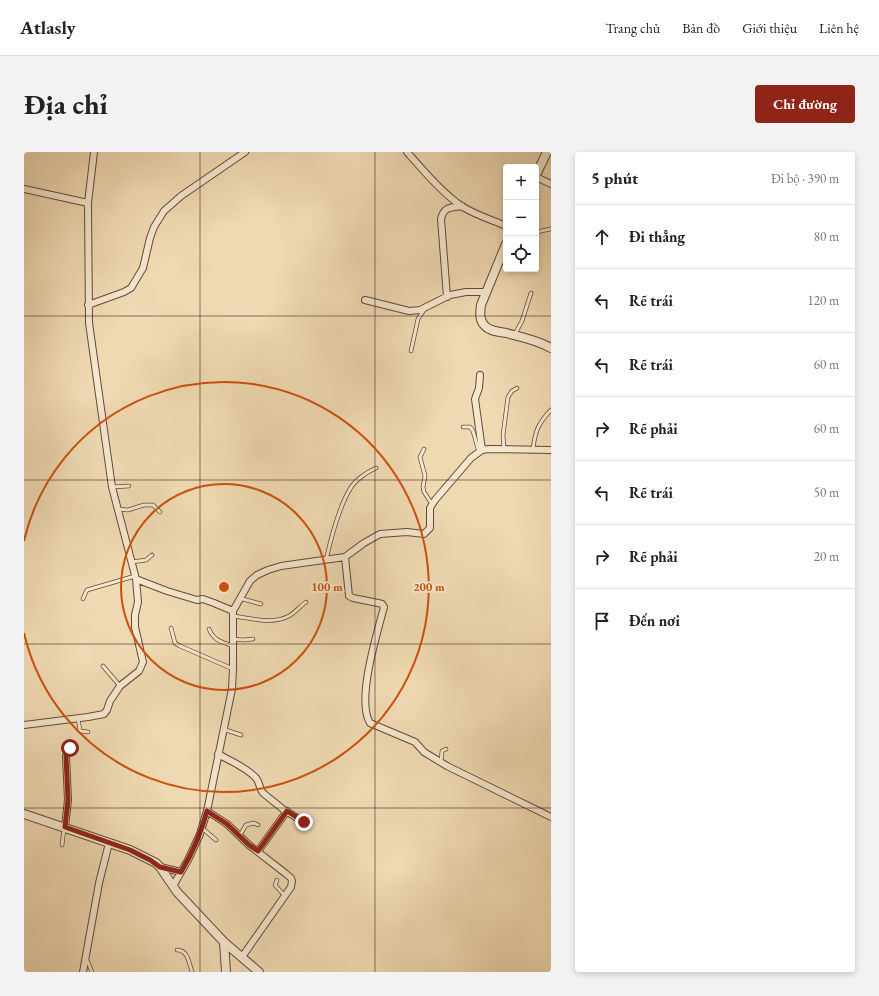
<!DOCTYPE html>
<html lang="vi">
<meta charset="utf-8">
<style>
:root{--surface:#fff;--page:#f2f2f2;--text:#222;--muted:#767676;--line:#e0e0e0;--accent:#8f2418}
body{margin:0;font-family:"EB Garamond",serif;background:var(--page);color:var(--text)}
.controls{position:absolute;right:12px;top:12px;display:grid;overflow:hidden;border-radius:4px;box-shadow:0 2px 6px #0003}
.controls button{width:36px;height:36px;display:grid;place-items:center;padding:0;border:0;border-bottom:1px solid var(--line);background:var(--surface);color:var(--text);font:20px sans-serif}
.stop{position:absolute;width:12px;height:12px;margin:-9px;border:3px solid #8f2418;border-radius:50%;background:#fff}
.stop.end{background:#8f2418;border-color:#fff;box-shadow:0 1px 4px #0008}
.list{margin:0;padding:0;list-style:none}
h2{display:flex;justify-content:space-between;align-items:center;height:52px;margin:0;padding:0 16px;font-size:17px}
h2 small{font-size:13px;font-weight:400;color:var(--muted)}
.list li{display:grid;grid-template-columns:26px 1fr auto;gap:12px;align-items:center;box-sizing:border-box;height:64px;padding:0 16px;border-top:1px solid var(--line)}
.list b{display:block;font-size:15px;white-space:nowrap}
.list em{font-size:13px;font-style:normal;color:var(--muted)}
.icon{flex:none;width:22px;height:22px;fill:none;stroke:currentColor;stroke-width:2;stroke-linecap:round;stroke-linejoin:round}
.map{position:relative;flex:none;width:527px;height:820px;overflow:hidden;border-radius:4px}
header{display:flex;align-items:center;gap:24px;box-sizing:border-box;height:56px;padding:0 20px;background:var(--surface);border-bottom:1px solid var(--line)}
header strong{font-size:19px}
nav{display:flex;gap:22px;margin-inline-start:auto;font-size:14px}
.intro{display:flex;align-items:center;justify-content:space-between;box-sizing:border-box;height:96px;padding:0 24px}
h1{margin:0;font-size:28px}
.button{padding:10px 18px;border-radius:4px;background:var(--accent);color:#fff;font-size:14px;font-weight:700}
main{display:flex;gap:24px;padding:0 24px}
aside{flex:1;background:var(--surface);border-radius:4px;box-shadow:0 2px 6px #0003}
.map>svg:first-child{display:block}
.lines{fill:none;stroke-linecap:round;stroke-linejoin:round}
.service-casing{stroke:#614a36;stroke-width:4.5}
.minor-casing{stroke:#614a36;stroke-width:8}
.tertiary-casing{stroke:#614a36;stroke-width:10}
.service{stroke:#f5e6cd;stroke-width:3}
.minor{stroke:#f5e6cd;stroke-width:6}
.tertiary{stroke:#f5e6cd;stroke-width:8}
.route{stroke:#8f2418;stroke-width:5}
.grid{fill:none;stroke:#321b0c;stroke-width:1;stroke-opacity:0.55}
.ring{fill:none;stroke:#cd500c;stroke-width:2}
.centre{fill:#cd500c;stroke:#f5e6cd;stroke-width:2}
.ring-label{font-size:12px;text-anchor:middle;font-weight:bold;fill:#cd500c;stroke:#f5e6cd;stroke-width:4;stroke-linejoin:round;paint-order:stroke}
</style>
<header>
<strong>Atlasly</strong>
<nav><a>Trang chủ</a><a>Bản đồ</a><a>Giới thiệu</a><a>Liên hệ</a></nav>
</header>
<div class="intro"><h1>Địa chỉ</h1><a class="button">Chỉ đường</a></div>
<main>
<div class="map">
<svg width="527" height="820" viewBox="0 0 527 820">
<rect width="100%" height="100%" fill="#efd9b2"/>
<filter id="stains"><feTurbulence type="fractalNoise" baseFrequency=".005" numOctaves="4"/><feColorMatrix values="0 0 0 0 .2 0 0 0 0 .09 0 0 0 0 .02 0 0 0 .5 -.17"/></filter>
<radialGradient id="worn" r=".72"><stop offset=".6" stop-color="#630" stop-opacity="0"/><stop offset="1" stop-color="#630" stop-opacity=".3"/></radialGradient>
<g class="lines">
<defs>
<path id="service" d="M512,80L527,77
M491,182L498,169L507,141
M387,199L394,167L400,158
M439,275H446L449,279L455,300
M400,297L396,305L401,324L399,335L400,340L408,352
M480,297L479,283L484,245L488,239L493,236
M509,297C511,280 514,271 527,258
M88,335L105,334
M94,357L104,358L120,353H129L136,360
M302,408C307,386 314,357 326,337C331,328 343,320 352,316
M108,410L122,408L128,403
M215,446L237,452
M59,447L61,442L63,438L111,424
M209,464C227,466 248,473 265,464C271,461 276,454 282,450
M147,476L151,491L156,494L209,517
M185,477C190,489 198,490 209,494
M209,487L219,488L229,487
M79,514L96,534
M54,566L56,579L64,580
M199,577L217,583
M417,610L418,599L422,597
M178,676L192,688
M216,683L222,673L230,671L234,673
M38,693L40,677
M253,728L251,733L261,744
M153,798C164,798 165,811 168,820
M63,808L68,820"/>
<path id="minor" d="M383,0C398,17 420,43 439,55C452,63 468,68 482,74
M512,25L527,32
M0,37L64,51
M423,145L417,67C420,54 427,56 438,54
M341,148L385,159L396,158L426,143L442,140H463
M64,153L100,140L107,136L119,116L126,86L130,75L140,59L157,44L221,0
M456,223L455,236L451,247L458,298
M321,405L325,444L329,446L354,451L358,452L360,455C353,482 332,548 346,571L391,590L400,600L423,614L527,665
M112,427L143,439L173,448L179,447L190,451L209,459
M0,573L64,565L80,562L83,558L86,549L96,534L115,519L119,510L111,475V463L114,450L112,427L88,335L65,171L64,51L70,0
M194,602C206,609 222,615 232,626C236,631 235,636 239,641L260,658L280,670
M183,659L203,672L225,693L261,721L267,726L268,729L267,735L218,805
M41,675L44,648L42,604C43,599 44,597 49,595
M234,699L263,659
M136,715L157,720
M149,734L164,708L176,682L183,659L208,537L209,517V459L226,429L233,423L244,418L257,414L321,405L340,391L356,382L383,380L400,382L406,376V356L411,348L447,306L458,298L465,297L527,298
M59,820L75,731L85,691"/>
<path id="tertiary" d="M512,23L523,0
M482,92L457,153C456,161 455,168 461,174C466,179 475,180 482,181C497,185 514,188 527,196
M0,662L106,698L132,711L136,715L153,740L200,790L235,820
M200,790L202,820"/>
</defs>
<use href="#service" class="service-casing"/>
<use href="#minor" class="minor-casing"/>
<use href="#tertiary" class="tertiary-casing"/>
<use href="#service" class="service"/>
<use href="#minor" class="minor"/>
<use href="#tertiary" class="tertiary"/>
</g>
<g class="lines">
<path class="route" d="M46,596L43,599L42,604L44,648L41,675L106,698L126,708L136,715L157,720C169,700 177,681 183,659L203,672L225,693L234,699L263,659L280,670"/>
</g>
<path class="grid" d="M176,0V820M351,0V820M0,164H527M0,328H527M0,492H527M0,656H527"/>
<g class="ring">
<circle cx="200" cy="435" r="103"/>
<path d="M0 389A205 205 0 1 1 0 481"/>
</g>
<circle cx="200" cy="435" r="6" class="centre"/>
<g class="ring-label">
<text x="303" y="439">100 m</text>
<text x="405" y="439">200 m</text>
</g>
<rect width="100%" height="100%" filter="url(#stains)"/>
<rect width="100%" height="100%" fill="url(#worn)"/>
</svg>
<div class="controls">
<button>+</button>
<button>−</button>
<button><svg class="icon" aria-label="locate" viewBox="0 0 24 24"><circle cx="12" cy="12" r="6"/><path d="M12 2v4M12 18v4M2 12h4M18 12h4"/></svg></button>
</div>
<div class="stop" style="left:46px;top:596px"></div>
<div class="stop end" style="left:280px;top:670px"></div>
</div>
<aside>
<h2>5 phút<small>Đi bộ · 390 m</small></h2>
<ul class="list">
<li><svg class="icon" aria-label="ahead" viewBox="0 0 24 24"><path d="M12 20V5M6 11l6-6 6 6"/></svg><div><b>Đi thẳng</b></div><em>80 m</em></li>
<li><svg class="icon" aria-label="left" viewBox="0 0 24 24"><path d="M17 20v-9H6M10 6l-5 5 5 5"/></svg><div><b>Rẽ trái</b></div><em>120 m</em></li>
<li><svg class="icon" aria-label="left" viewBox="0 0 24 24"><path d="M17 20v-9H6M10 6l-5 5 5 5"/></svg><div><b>Rẽ trái</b></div><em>60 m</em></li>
<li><svg class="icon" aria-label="right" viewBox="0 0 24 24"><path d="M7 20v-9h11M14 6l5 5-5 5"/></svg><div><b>Rẽ phải</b></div><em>60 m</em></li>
<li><svg class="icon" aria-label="left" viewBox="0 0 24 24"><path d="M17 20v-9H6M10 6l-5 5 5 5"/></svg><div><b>Rẽ trái</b></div><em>50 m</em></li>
<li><svg class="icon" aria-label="right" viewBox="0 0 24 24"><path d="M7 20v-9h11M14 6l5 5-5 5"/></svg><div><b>Rẽ phải</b></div><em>20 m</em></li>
<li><svg class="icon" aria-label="arrive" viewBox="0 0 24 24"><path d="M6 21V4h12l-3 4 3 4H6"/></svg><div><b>Đến nơi</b></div></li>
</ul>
</aside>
</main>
